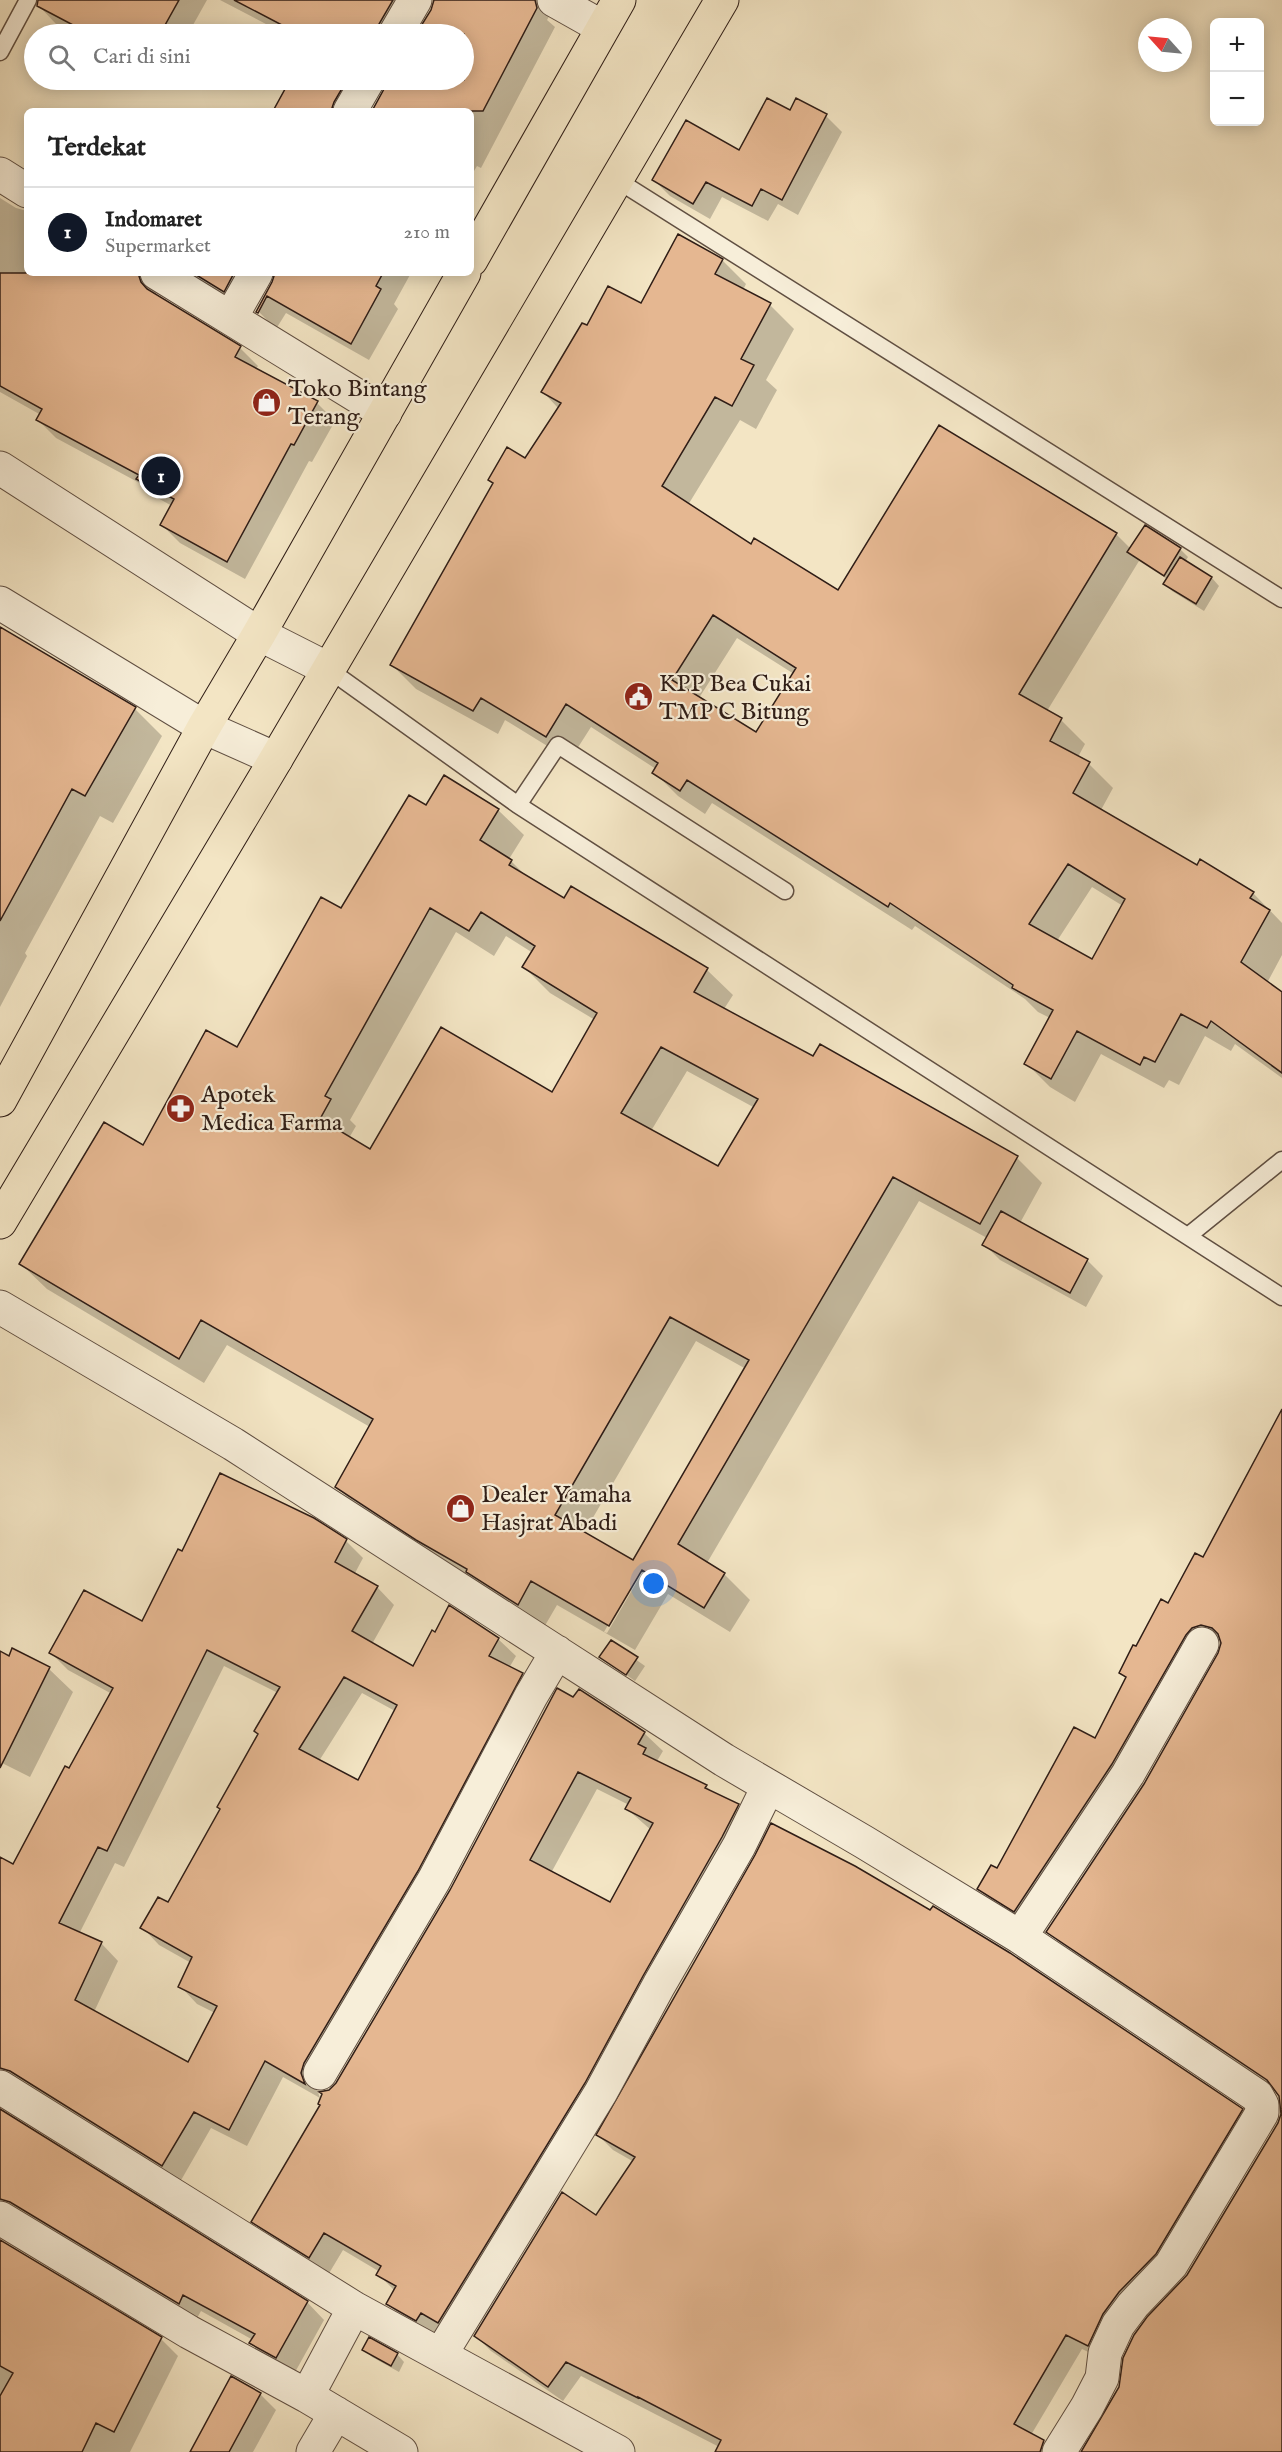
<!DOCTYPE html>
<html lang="id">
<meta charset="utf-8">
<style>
:root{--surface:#fff;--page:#f6f6f6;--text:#222;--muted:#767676;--line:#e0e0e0;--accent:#111827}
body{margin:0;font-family:"IM FELL English",serif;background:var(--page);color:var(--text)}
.controls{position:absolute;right:18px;top:18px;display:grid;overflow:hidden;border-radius:9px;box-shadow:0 3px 15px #0003}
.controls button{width:54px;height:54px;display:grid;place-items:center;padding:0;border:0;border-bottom:2px solid var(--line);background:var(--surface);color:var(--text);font:30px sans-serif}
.compass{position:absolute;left:1138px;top:18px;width:54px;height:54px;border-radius:50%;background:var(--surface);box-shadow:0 3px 15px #0003;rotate:297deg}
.you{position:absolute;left:654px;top:1584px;width:21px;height:21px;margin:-15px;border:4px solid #fff;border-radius:50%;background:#1a73e8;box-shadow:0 0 0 9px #1a73e833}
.badge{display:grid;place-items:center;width:39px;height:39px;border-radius:50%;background:var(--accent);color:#fff;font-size:20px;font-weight:700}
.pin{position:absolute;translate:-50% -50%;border:3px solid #fff;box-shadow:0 2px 6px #0006}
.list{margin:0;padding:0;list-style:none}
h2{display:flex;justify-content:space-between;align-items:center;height:78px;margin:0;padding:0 24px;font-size:26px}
h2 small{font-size:20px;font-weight:400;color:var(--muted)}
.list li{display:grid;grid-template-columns:39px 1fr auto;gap:18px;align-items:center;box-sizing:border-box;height:90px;padding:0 24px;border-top:2px solid var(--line)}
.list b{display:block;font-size:22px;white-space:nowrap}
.list p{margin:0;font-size:20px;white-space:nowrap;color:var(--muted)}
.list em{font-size:20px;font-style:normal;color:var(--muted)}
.icon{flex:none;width:33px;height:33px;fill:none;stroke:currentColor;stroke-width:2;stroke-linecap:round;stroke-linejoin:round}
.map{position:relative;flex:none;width:1282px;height:2452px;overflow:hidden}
.search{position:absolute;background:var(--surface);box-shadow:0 3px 15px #0003;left:24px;top:24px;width:450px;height:66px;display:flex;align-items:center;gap:15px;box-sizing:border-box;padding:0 21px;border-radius:33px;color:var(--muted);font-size:22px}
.panel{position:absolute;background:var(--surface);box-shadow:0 3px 15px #0003;left:24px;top:108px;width:450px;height:168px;border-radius:9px}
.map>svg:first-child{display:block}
.shadow{fill:#0003;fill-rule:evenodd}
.building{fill:#e5b791;stroke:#2f1d16;stroke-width:1.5;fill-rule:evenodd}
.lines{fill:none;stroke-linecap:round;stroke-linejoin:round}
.lane-casing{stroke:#604f42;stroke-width:19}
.street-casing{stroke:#604f42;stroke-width:35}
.highway-casing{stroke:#2f1d16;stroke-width:35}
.lane{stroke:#f7eed9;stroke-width:16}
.street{stroke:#f7eed9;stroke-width:33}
.highway{stroke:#f3e5c4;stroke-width:33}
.labels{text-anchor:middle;stroke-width:4.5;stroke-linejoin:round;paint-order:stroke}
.poi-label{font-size:24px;fill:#2f1d16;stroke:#f7eed9;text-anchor:start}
</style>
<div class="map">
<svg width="1282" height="2452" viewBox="0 0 1282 2452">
<rect width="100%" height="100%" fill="#f3e5c4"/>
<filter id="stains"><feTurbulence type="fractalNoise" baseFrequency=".00333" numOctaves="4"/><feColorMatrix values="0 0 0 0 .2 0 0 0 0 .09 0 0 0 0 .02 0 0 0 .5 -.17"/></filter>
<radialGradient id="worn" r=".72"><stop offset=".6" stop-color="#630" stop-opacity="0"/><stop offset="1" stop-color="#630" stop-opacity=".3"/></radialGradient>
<path class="shadow" d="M27,0H207L188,34H76L56,24L40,7Z
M220,0H430L401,34H285Z
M435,0H558L547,20L555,27L481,168L477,166L471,176V111H373L388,80H464V34H418L433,10Z
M147,80H162L159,86Z
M292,80H384L357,111H275Z
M796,100L826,116L842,132L798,215L778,204L768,221L722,197L710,219L670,196L654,180L740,152L790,112Z
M0,198L16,208L27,211V273H137L156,292L157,297L240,348L258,366L256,369L317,403L335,421L312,462L309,461L245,579L180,543L162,525L172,506L156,497L145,486L56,438L38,420L41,415L0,392Z
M722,260L746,284L743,290L770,305L794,329L766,380L777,390L756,429L740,420L688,505L751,546L839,592L1116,534L1131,549H1180L1188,557L1185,562L1212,578L1219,586L1204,611L1172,591L1165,583L1167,579L1139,561L1047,711L1061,720L1085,744L1078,757L1089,764L1113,788L1101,810L1197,867L1253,893L1282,923V955L1267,983L1282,994V1078L1235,1044L1231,1051L1205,1036L1179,1085L1169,1080L1164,1088L1101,1054L1075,1102L1050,1087L1026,1063L1050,1018L1038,1012L1025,999L915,926L912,930L712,803L705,814L678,796L654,772L656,769L591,727L570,760L505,720L498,734L416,689L392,665L494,484L489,480L526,460L559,409L543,392L587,327L642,305ZM737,638L794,674L756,734L699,698ZM1092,887L1123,906L1093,961L1057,941Z
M189,273H270L242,309L196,281Z
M276,273H411L394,304L398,309L369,360L286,313L276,329L258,311L274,283Z
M0,629L135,709L162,736L113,823L100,816L25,953L27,956L0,1007Z
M426,807L498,810L524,835L509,859L529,879L564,900L572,888L707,970L733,995L724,1009L814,1058L1017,1158L1042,1183L1020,1223L1087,1260L1103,1276L1086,1307L1000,1260L984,1244L987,1238L919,1201L707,1563L724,1574L750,1600L730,1632L668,1594L635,1650L557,1605L543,1629L362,1512L337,1487L370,1427L227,1345L204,1383L47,1289L21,1264L144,1147L237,1049L341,910ZM456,932L494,956L506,936L533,953L524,967L550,993L595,1020L553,1094L371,1151L349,1138L356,1126L350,1120ZM687,1071L755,1108L718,1168L651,1131ZM696,1341L746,1369L634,1562L584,1533ZM638,1573H642L607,1633L604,1632Z
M1282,1422V2112L1280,2096L1275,2089L1063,1946L1048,1932L1145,1785L1220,1654L1221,1641L1217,1640L1030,1925L994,1904L979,1889L997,1870L1095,1740L1127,1679L1121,1673L1136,1648L1204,1559Z
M346,1541L363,1558L354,1575L377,1587L394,1605L372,1644L414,1668L498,1639L516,1656L509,1668L522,1674L539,1691L316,2086L320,2098L283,2077L247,2146L211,2128L180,2182L0,2098V1877L14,1866L112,1694L68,1670L51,1653L143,1623ZM224,1666L278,1693L222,1810L168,1904L142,1927L159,1945L191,1963L180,1986L197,2004L215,2013L188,2064L94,2012L118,1961L101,1943L79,1934L115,1863L124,1867ZM362,1693L395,1711L359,1782L319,1761Z
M611,1642L645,1666L635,1681L601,1657Z
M13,1650L49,1669L73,1692L30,1777L0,1762V1653L9,1658Z
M558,1690L644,1733L663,1751L657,1761L706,1786L713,1793L738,1806L756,1824L435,2338L407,2322L388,2304L395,2291L378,2274L380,2272L343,2250L328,2275L272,2240L253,2222L451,1890ZM597,1789L629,1805L627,1809L651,1830L610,1904L551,1873Z
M1242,2110L1256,2125L1103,2359L1082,2349L1031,2435L1043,2442L1054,2452H729L581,2376L563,2401L491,2351L476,2336L596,2217L634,2162L613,2150L598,2135Z
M0,2111L307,2302L324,2320L294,2374L268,2360L251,2343L253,2340L201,2311L196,2320L0,2229Z
M0,2242L161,2339L178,2356L130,2452H0Z
M364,2349L397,2354L404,2362L399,2372L372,2357Z
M260,2394L276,2410L253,2452H192Z"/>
<path class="building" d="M38,0H179L160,34H90L37,6Z
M234,0H393L379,24L376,34H299Z
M434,0H535L537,8L483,111H372L384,89L387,80H464V34H416L431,10Z
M290,80H347L334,102L331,111H273Z
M767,98L790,110L796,98L827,114L782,200L761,189L752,206L706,182L693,204L652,180L686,120L739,150Z
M678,234L723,259L715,274L771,303L741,359L754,365L732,406L715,397L662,486L751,544L754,538L838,590L939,425L1117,533L1019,694L1062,718L1050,741L1090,762L1073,793L1197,865L1200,859L1254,892L1250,898L1270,910L1241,962L1282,992V1073L1211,1021L1207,1028L1181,1014L1155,1062L1144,1057L1140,1065L1077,1031L1051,1079L1024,1064L1053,1010L1012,988L1013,985L890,903L888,907L687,780L680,791L652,773L658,763L566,704L546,737L481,698L473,711L390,665L493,483L488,480L507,447L525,458L561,403L541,392L582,323L587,325L608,286L641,303ZM713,615L796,668L756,732L672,680ZM1068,864L1125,899L1092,959L1029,924Z
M0,273H138L141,282L147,289L241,346L235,357L318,401L294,445L291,444L227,562L160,525L174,499L136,479L139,475L36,420L42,409L0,386Z
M193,273H234L224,292Z
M275,273H383L376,286L381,289L351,344L267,296L258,313L256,312L272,282Z
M1145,525L1181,548L1164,576L1127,552Z
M1180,557L1212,577L1196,604L1163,584Z
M0,627L136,707L85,796L72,789L0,921Z
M444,775L499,809L480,840L512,860L509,865L564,898L571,886L708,968L694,992L813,1056L820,1044L1018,1156L980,1224L893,1177L678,1544L725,1573L704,1608L642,1570L609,1626L531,1581L518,1605L466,1572L467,1569L416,1540L335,1487L373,1419L201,1320L179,1359L19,1264L104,1122L143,1145L206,1030L237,1047L321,897L341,908L409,795L426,805ZM430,908L469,931L481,912L535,946L522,967L597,1013L552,1092L441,1027L370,1149L320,1119L331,1099L325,1096ZM661,1047L758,1099L718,1166L621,1113ZM670,1317L749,1360L633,1560L555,1515Z
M1001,1211L1088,1259L1070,1293L982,1245Z
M1282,1409V2452H1081L1119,2387L1123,2358L1134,2335L1147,2317L1187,2275L1278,2123L1281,2114L1279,2096L1267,2080L1046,1932L1144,1784L1218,1653L1221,1643L1218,1634L1212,1628L1201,1625L1192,1628L1186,1635L1112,1764L1014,1912L977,1889L991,1865L997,1868L1074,1727L1095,1738L1126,1677L1119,1673L1133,1645L1136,1646L1161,1599L1168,1603L1195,1553L1203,1557Z
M220,1473L314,1518L347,1539L335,1562L378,1586L352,1631L413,1666L432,1630L435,1632L449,1605L499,1638L489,1656L523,1673L418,1871L304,2063L301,2073L305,2084L265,2061L229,2130L194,2112L162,2166L10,2071L0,2068V1857L13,1864L65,1766L69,1768L113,1688L49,1653L84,1590L142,1621L178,1549L182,1551ZM207,1650L280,1687L254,1731L258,1734L217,1807L220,1809L168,1902L158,1897L140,1928L192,1957L178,1987L217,2006L188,2062L75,2000L102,1942L59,1923L98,1847L107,1851ZM344,1677L397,1705L358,1780L299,1749Z
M611,1640L638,1657L626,1675L599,1657Z
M12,1648L50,1667L0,1768V1651L9,1656Z
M557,1688L573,1697L579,1689L645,1732L638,1744L646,1748L643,1754L707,1785L705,1788L739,1804L722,1837L643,1976L585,2083L438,2323L421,2313L416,2321L386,2304L396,2286L376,2275L381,2266L324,2233L309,2258L251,2222L320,2105L318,2104L322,2094L319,2092L329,2090L336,2083L450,1890ZM578,1772L631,1798L625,1809L653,1823L610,1902L530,1860Z
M771,1823L855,1866L930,1910L933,1906L1010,1953L1243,2109L1156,2254L1119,2292L1103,2314L1088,2346L1066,2335L1014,2424L1044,2440L1040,2452H715L721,2440L638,2397V2398L566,2362L548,2387L474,2336L562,2192L596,2215L635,2157L596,2135L755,1855Z
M0,2109L308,2301L276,2358L249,2343L255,2334L183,2295L179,2304L10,2202L0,2199Z
M0,2240L162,2337L114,2432L96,2423L82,2452H0V2396L13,2373L0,2366Z
M369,2337L398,2353L391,2366L362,2350Z
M231,2376L261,2393L229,2452H190Z"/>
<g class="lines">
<defs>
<path id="lane" d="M0,52L28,0
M617,180L1282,599
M328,669L518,805L1282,1297
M518,805L558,745L785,891
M1188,1236L1282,1160"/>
<path id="street" d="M554,0L602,27
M395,34L415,0
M350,111L368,80
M0,174L27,191
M157,273L385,413
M231,317L256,273
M0,468L259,634L328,669
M0,603L204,727L276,759
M0,1307L233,1444L724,1760L864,1842L1020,1937L1257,2096L1262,2105V2113L1171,2265L1133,2305L1118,2325L1105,2353L1102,2378L1087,2407L1059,2452
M1020,1937L1128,1774L1202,1644
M320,2073L434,1880L531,1696L557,1652
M0,2087L354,2308L618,2452
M0,2218L189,2332L307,2396L401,2452
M441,2354L601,2092L659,1985L739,1846L768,1787
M307,2396L354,2308
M313,2452L336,2413"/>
<path id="highway" d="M471,260L619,0
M0,1100L204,727L259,634L464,273
M0,1222L276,759L722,0"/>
</defs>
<use href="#lane" class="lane-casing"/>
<use href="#street" class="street-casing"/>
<use href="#highway" class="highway-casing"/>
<use href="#lane" class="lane"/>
<use href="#street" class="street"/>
<use href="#highway" class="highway"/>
</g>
<defs>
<symbol id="shop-disc" viewBox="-11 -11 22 22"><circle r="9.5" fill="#8f2418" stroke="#f7eed9"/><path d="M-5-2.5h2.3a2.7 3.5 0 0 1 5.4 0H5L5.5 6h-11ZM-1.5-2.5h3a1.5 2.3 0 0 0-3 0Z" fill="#fff"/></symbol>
<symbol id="civic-disc" viewBox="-11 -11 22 22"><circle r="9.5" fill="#8f2418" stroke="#f7eed9"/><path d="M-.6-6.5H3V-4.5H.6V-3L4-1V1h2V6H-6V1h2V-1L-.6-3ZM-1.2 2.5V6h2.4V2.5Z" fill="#fff"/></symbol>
<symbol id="pharmacy-disc" viewBox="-11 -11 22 22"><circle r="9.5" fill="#8f2418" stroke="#f7eed9"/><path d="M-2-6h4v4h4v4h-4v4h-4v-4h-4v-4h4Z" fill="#fff"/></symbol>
</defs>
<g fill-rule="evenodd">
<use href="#shop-disc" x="250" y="386" width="33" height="33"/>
<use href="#civic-disc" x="622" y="680" width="33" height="33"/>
<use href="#pharmacy-disc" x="164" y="1092" width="33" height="33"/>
<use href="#shop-disc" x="444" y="1492" width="33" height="33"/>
</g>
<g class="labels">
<g class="poi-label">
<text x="288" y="396">Toko Bintang<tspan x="288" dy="28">Terang</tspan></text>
<text x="659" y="691">KPP Bea Cukai<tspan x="659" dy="28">TMP C Bitung</tspan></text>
<text x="201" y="1102">Apotek<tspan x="201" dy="28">Medica Farma</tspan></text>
<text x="481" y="1502">Dealer Yamaha<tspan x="481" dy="28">Hasjrat Abadi</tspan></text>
</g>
</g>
<rect width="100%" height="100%" filter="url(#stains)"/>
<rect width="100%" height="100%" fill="url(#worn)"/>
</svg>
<div class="controls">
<button>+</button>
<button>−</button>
</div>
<svg class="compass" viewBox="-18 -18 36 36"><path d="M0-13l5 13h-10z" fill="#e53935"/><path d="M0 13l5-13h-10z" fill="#767676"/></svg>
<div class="you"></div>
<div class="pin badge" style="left:161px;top:476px">1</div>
<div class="search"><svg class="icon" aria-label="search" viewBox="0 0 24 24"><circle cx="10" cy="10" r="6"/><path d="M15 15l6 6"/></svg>Cari di sini</div>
<section class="panel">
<h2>Terdekat<small></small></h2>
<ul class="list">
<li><span class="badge">1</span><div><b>Indomaret</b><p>Supermarket</p></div><em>210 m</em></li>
</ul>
</section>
</div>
